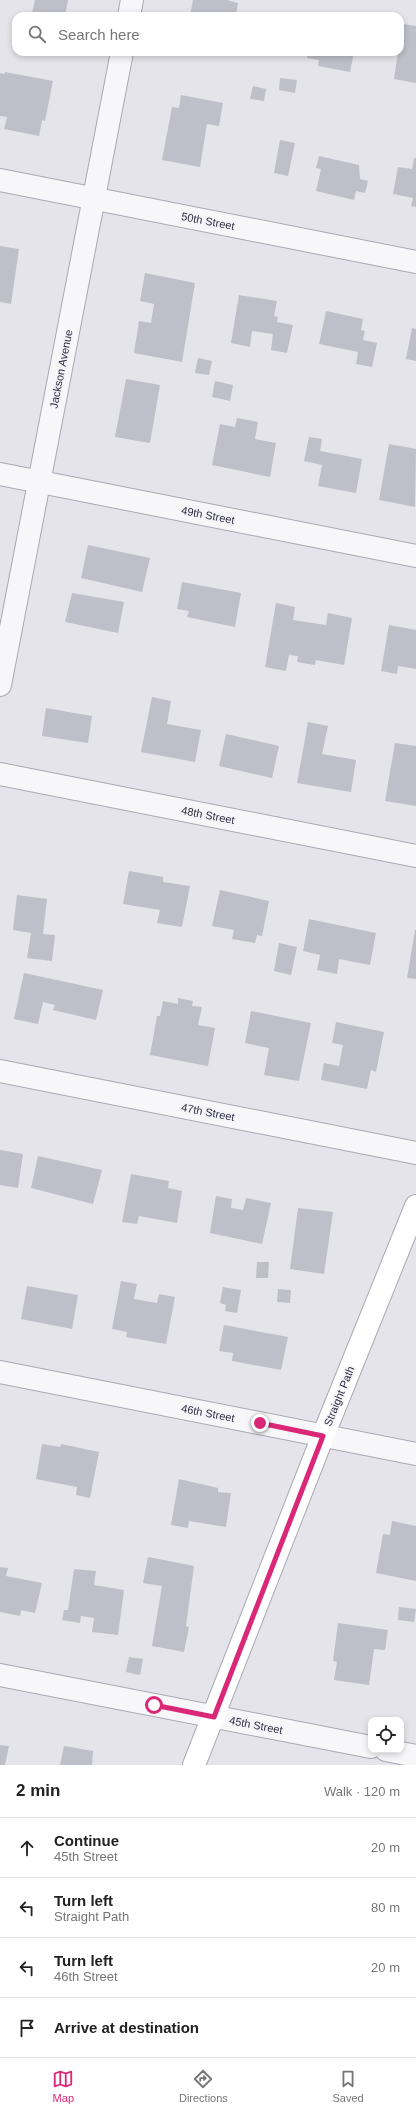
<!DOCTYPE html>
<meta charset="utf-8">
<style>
:root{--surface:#fff;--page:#f2f2f2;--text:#222;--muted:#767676;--line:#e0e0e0;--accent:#db2777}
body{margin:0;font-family:Helvetica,sans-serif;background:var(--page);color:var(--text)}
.controls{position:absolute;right:12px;bottom:12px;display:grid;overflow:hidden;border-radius:8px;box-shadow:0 2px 6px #0003}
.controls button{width:36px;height:36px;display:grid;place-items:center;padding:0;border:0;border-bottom:1px solid var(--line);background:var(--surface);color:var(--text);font:20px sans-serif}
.stop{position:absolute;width:12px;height:12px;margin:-9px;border:3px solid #db2777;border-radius:50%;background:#fff}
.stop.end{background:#db2777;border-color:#fff;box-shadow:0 1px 4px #0008}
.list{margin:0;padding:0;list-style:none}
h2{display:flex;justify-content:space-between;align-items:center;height:52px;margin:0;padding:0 16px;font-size:17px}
h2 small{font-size:13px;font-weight:400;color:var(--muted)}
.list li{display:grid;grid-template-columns:26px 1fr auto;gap:12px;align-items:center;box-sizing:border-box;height:60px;padding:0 16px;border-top:1px solid var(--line)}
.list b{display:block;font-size:15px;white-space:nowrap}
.list p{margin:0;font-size:13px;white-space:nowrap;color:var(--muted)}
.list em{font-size:13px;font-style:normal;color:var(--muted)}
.icon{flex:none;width:22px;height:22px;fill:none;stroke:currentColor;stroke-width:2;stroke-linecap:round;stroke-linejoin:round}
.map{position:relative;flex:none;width:416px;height:1765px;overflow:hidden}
.search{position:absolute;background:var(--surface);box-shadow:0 2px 6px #0003;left:12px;right:12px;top:12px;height:44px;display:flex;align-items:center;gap:10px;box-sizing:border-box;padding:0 14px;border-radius:12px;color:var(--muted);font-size:15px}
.sheet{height:292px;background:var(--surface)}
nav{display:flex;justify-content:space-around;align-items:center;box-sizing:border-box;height:56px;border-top:1px solid var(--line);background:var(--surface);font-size:11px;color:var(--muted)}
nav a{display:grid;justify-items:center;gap:2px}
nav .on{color:var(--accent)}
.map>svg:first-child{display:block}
.building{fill:#bfbfca}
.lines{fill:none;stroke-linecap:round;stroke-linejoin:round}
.street-casing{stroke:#a9a9b4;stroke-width:24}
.secondary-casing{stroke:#a9a9b4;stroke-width:24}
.street{stroke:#f7f6f9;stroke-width:22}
.secondary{stroke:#fff;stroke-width:22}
.route{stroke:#db2777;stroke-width:5}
.labels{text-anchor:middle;stroke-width:3.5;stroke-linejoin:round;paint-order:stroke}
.street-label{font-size:11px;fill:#2d2d41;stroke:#f4f4f8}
</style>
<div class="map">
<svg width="416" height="1765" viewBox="0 0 416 1765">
<rect width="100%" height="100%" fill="#e4e4ea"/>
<path class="building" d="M35,0H68L65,16H46L32,13Z
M193,0H227L238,3L236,15L225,12L224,16H190Z
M403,24L416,26V83L394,79L398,52H400Z
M308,52H354L350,72L318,66L319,60L307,58Z
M5,72L53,81L45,121L42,120L39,136L4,129L7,117L0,116V73L5,74Z
M280,78L297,80L295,93L279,90Z
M253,86L266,89L264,101L250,99Z
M181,95L223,103L219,126L207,124L200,167L162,160L172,107L179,108Z
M280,140L295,143L288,176L274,173Z
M319,156L359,165L360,179L368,181L365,193L356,191L354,200L316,191L321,169L316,168Z
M414,158H416V207L411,206L413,198L393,194L398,167L412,169Z
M0,246L19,249L11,304L0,302Z
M145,273L195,283L182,362L134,353L139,321L151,323L154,304L140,301Z
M239,295L277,301L274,316L278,317L277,322L293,325L287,353L271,350L273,334L252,331L250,347L231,343Z
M326,311L363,319L361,330L365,331L363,340L377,343L372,367L356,364L358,352L319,344Z
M412,328L416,329V361L406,359Z
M198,358L212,361L209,375L195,373Z
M126,379L160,385L150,443L115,437Z
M215,381L233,385L230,401L212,397Z
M237,418L258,422L255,439L276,443L270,477L212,465L220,424L235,427Z
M309,437L322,439L320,451L362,459L356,493L318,486L322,465L304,461Z
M389,444L416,449L415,507L379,500Z
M88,545L150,558L142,592L81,578Z
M182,582L241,593L235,627L187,617L189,611L177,609Z
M72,593L124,602L118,633L65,622Z
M276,603L295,607L293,620L326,625L328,613L352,618L344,665L316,660L315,665L297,662L298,656L289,655L286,671L265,667Z
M389,625L416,630V669L398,666L397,674L381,671Z
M152,697L171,701L167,724L201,730L195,762L141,752Z
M46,708L92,716L88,743L42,736Z
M308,722L328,726L322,754L356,760L351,792L297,783Z
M226,734L279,746L272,778L219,766Z
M395,743L416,746V806L385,801Z
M129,871L163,877V882L190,886L182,927L157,923L160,910L123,904Z
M220,890L269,901L262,936L257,935L255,943L232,939L234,930L212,926Z
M17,895L47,899L43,934L55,935L52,961L27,958L31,933L13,930Z
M309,919L376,933L370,965L339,959L337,974L317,970L320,955L303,951Z
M415,930H416V979L407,978Z
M279,943L297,947L291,975L274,971Z
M24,973L103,990L96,1020L53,1010L55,1005L43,1002L38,1024L14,1019Z
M178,998L193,1001L192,1006L202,1007L198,1025L215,1028L208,1066L150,1055L157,1016H160L163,1001L178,1004Z
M251,1011L311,1023L299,1081L264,1075L269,1048L245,1043Z
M336,1022L384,1032L376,1072L371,1070L367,1089L321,1080L324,1063L339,1066L343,1045L332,1043Z
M0,1150L23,1154L18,1188L0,1185Z
M38,1156L102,1170L93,1204L31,1188Z
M131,1174L169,1181L168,1188L182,1191L177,1223L139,1216L137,1224L122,1222Z
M216,1196L232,1199L231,1208L243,1210L246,1198L271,1203L262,1244L210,1233Z
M298,1208L333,1212L324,1274L290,1269Z
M257,1262H269L268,1278H256Z
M121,1281L137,1284L134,1299L157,1303L159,1294L175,1297L166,1344L126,1337L127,1332L112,1329Z
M27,1286L78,1295L72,1329L21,1319Z
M223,1287L241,1290L237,1313L225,1311L226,1305L220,1303Z
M278,1289L291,1290L290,1303L277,1302Z
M224,1325L288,1337L281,1370L232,1361L233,1353L219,1351Z
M42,1444L60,1447L61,1444L99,1452L90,1498L76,1495L77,1487L36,1479Z
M179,1479L218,1488V1492L231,1493L226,1527L189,1521L188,1528L171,1525Z
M392,1521L416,1526V1581L376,1573L383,1534L390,1535Z
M148,1557L194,1566L186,1626L189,1627L184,1652L152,1646L162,1586L143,1583Z
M0,1567L8,1568L6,1576L42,1583L35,1613L21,1610L20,1616L0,1612Z
M74,1569L96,1571L94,1585L124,1590L118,1635L92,1632L94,1618L81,1616L80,1623L62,1620L64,1610H68Z
M399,1607L416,1609L414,1622L398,1620Z
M338,1623L388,1630L385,1650L374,1649L369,1685L334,1680L337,1662L333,1661Z
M129,1657L143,1659L140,1675L126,1672Z
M0,1745L9,1746L5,1765H0Z
M64,1746L93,1751L92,1765H60Z"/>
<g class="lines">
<defs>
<path id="street" d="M129,16L132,0
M0,180L416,262
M0,474L416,556
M0,685L122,52
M0,774L416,856
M0,1071L416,1153
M0,1372L416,1454
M0,1675L371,1747
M386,1750L416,1756"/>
<path id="secondary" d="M194,1765L323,1436L416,1206"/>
</defs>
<use href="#street" class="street-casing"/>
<use href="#secondary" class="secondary-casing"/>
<use href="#street" class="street"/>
<use href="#secondary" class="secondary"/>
</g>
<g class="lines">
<path class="route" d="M154,1705L214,1717L323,1436L260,1423"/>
</g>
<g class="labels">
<g class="street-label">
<text transform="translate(208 221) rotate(11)" y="4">50th Street</text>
<text transform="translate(61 369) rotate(-79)" y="4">Jackson Avenue</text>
<text transform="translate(208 515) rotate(11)" y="4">49th Street</text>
<text transform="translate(208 815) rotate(11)" y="4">48th Street</text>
<text transform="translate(208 1112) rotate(11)" y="4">47th Street</text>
<text transform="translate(339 1396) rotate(-68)" y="4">Straight Path</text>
<text transform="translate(208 1413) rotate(11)" y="4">46th Street</text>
<text transform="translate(256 1725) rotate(11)" y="4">45th Street</text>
</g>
</g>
</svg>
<div class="controls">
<button><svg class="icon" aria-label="locate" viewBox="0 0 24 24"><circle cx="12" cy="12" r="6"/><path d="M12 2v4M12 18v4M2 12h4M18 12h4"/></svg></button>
</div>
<div class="stop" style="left:154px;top:1705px"></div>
<div class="stop end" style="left:260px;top:1423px"></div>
<div class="search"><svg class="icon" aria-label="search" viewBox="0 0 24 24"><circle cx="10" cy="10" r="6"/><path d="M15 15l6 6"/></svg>Search here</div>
</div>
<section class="sheet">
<h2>2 min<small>Walk · 120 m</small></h2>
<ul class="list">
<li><svg class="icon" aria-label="ahead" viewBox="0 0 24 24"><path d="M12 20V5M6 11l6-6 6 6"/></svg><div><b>Continue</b><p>45th Street</p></div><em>20 m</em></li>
<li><svg class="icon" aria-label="left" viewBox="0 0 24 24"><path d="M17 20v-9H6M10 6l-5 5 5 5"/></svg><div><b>Turn left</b><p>Straight Path</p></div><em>80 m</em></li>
<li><svg class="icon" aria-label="left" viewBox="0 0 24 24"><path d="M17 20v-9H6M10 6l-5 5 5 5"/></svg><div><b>Turn left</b><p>46th Street</p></div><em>20 m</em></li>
<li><svg class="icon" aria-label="arrive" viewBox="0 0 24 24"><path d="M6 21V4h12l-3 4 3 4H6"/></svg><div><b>Arrive at destination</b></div></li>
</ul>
</section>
<nav>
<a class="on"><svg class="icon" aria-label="map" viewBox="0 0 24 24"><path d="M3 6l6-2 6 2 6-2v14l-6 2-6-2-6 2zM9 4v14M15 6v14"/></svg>Map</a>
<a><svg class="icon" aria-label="directions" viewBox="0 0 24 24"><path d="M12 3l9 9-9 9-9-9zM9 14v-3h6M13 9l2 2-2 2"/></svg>Directions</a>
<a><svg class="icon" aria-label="saved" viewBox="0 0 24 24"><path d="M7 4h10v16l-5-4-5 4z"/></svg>Saved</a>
</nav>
